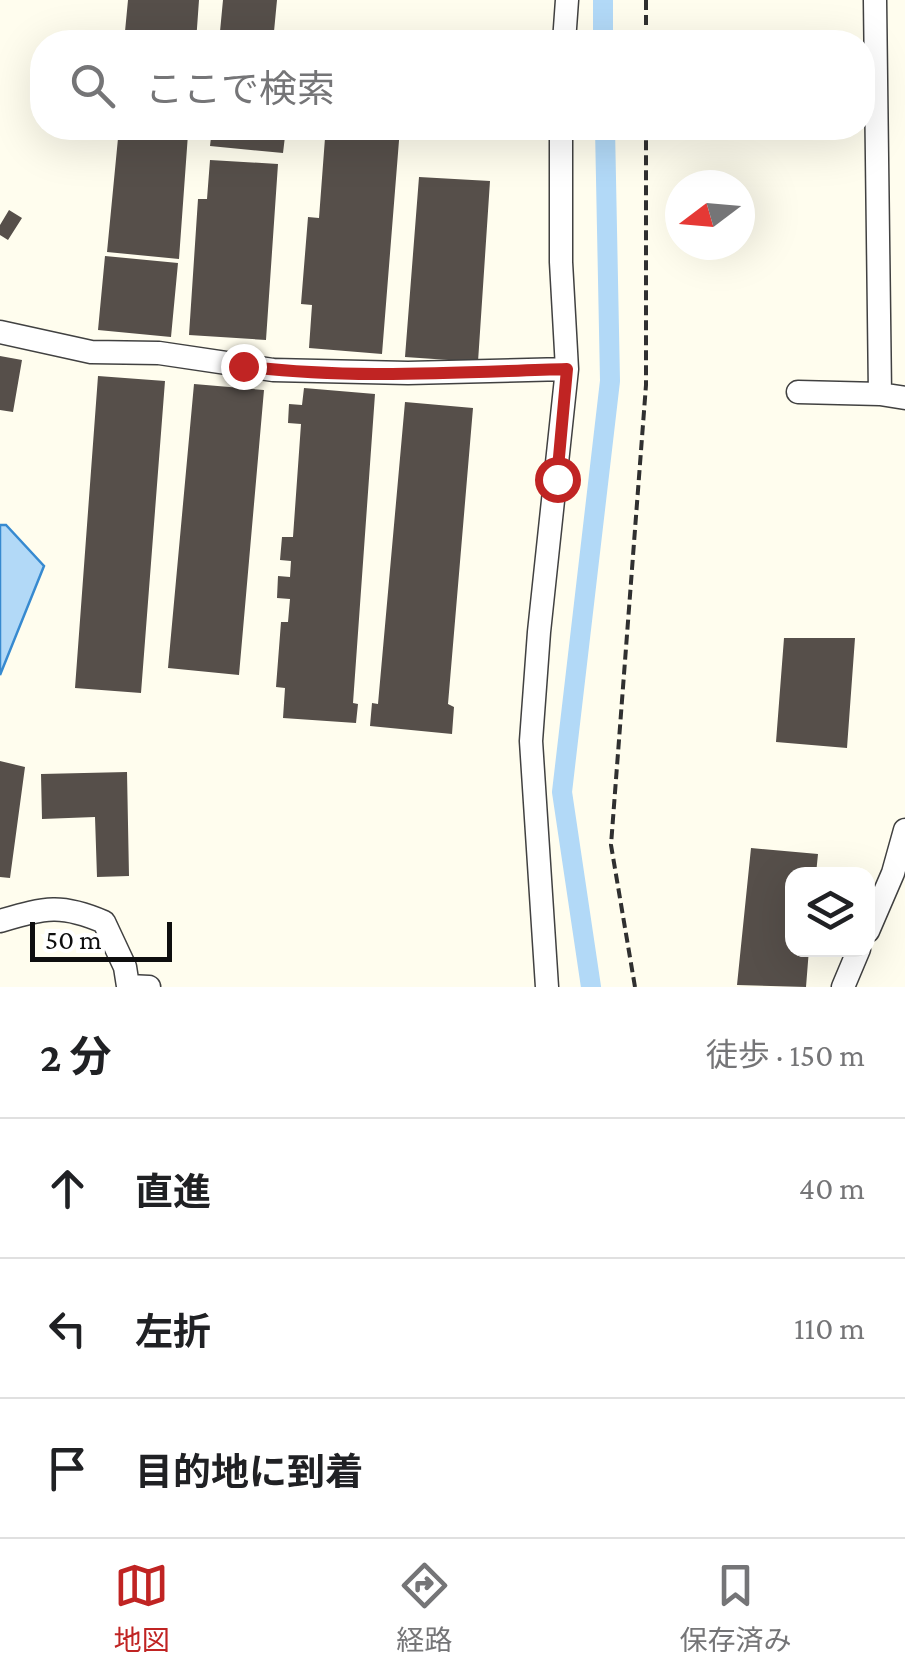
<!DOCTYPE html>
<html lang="ja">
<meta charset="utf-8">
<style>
:root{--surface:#fff;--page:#f2f2f2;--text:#202124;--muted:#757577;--line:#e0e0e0;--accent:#c02423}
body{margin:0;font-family:"Crimson Pro","Noto Sans JP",serif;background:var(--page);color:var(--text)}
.controls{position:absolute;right:30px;bottom:30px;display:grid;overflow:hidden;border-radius:20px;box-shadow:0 10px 40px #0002}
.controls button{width:90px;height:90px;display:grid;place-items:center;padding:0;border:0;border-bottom:2px solid var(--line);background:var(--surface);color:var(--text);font:50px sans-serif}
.compass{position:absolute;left:665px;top:170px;width:90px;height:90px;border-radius:50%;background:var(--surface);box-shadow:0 10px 40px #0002;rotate:254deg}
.scale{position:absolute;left:30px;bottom:25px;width:142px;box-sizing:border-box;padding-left:10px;border:5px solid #0e0e0e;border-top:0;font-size:28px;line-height:35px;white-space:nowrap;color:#0e0e0e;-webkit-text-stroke:8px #fff;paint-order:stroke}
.stop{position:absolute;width:30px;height:30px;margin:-22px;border:8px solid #c02423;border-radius:50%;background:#fff}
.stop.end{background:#c02423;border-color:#fff;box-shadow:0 2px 10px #0008}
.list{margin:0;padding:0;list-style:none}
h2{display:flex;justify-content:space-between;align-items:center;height:130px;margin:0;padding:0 40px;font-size:42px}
h2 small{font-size:32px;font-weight:400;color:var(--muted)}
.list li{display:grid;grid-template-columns:65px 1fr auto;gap:30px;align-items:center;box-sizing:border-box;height:140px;padding:0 40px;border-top:2px solid var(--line)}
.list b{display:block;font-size:38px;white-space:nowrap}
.list em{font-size:32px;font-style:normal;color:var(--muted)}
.icon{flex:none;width:55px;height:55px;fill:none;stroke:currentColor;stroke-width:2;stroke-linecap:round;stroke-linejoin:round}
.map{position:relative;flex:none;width:905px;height:987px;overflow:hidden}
.search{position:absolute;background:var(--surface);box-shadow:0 10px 40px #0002;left:30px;right:30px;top:30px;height:110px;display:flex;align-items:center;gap:25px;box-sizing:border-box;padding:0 35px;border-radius:40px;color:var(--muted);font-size:38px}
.sheet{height:550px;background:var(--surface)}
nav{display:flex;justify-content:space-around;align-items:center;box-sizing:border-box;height:140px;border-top:2px solid var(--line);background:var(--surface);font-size:28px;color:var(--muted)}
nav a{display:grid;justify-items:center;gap:5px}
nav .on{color:var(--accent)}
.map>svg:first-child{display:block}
.water{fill:#b2d9f7;stroke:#378ad0;stroke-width:2.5}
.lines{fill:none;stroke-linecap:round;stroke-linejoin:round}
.canal{stroke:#b2d9f7;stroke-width:20}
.building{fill:#564f4a}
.street-casing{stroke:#414141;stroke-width:25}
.path{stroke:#303030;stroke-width:4;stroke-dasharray:10 5;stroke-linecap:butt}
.street{stroke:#fff;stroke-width:22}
.route{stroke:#c02423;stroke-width:12}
</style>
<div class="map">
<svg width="905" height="987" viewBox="0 0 905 987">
<rect width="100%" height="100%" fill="#fffdee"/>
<path class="water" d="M0,525H6L44,566L0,675Z"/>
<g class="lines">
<path class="canal" d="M603,0V42
M591,987L562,792L610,381L605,128"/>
</g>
<path class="building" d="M128,0H199L196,42H124Z
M223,0H277L273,42H219Z
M119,128L188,134L179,259L107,252Z
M212,128H286L283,153L210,146Z
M314,128H400L382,354L309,348L312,305L301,304L308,217L319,218L325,138L314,137Z
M210,160L278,164L266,340L189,335L198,199H207Z
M419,177L490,181L478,362L405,357Z
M9,210L22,218L8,240L0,235V225Z
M105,256L178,263L171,337L98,330Z
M0,356L22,360L13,412L0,410Z
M98,376L165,381L141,693L75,688Z
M194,384L264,390L239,675L168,668Z
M304,388L375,394L353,703L358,704L356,723L283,718L285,688L276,687L281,622H288L290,599L277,598L278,576L290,577L291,561L280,560L282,537H293L301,424L288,423L289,404L302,405Z
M405,402L473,408L448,704L454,707L452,734L370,726L372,703L378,704Z
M784,638H855L847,748L776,742Z
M0,761L25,767L10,878L0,877Z
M127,772L129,876L97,877L95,817L42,819L41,774Z
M751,848L818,854L816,874H792V949H809L806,987L737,985Z"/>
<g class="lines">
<defs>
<path id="street" d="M875,0L880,394
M564,42L567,0
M0,332L91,352L159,353L273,370L408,373L567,369
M798,392L880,394L905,398
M0,921C45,908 60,903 104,922L125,967L128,986L149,987
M868,931L893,873L905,830
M547,987L531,741L539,632L567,369L561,262V128
M843,987L859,949"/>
</defs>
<use href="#street" class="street-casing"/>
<path class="path" d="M646,0V42
M635,987L611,845L646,385V128"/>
<use href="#street" class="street"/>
</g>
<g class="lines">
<path class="route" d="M243,366C350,380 460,372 567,369L557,479"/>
</g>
</svg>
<div class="controls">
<button><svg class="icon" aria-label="layers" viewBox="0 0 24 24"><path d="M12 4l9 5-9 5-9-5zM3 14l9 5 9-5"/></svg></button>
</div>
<svg class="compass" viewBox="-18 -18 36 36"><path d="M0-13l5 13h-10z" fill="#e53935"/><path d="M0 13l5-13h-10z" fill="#757577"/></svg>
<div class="scale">50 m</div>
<div class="stop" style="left:557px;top:479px"></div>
<div class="stop end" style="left:243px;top:366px"></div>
<div class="search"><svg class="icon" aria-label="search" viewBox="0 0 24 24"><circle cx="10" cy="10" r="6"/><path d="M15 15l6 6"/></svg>ここで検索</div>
</div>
<section class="sheet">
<h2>2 分<small>徒歩 · 150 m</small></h2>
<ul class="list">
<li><svg class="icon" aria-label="ahead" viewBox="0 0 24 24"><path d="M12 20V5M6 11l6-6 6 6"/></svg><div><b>直進</b></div><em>40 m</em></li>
<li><svg class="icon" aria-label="left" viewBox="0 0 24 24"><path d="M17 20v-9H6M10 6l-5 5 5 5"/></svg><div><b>左折</b></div><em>110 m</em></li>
<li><svg class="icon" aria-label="arrive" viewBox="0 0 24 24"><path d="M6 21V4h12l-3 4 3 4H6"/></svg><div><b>目的地に到着</b></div></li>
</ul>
</section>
<nav>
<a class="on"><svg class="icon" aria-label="map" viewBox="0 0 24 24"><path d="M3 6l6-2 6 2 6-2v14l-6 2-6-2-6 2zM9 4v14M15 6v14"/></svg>地図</a>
<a><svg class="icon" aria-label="directions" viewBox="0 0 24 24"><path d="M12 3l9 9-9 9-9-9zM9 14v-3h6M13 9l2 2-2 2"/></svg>経路</a>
<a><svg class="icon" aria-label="saved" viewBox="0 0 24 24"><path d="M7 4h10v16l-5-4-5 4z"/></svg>保存済み</a>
</nav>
